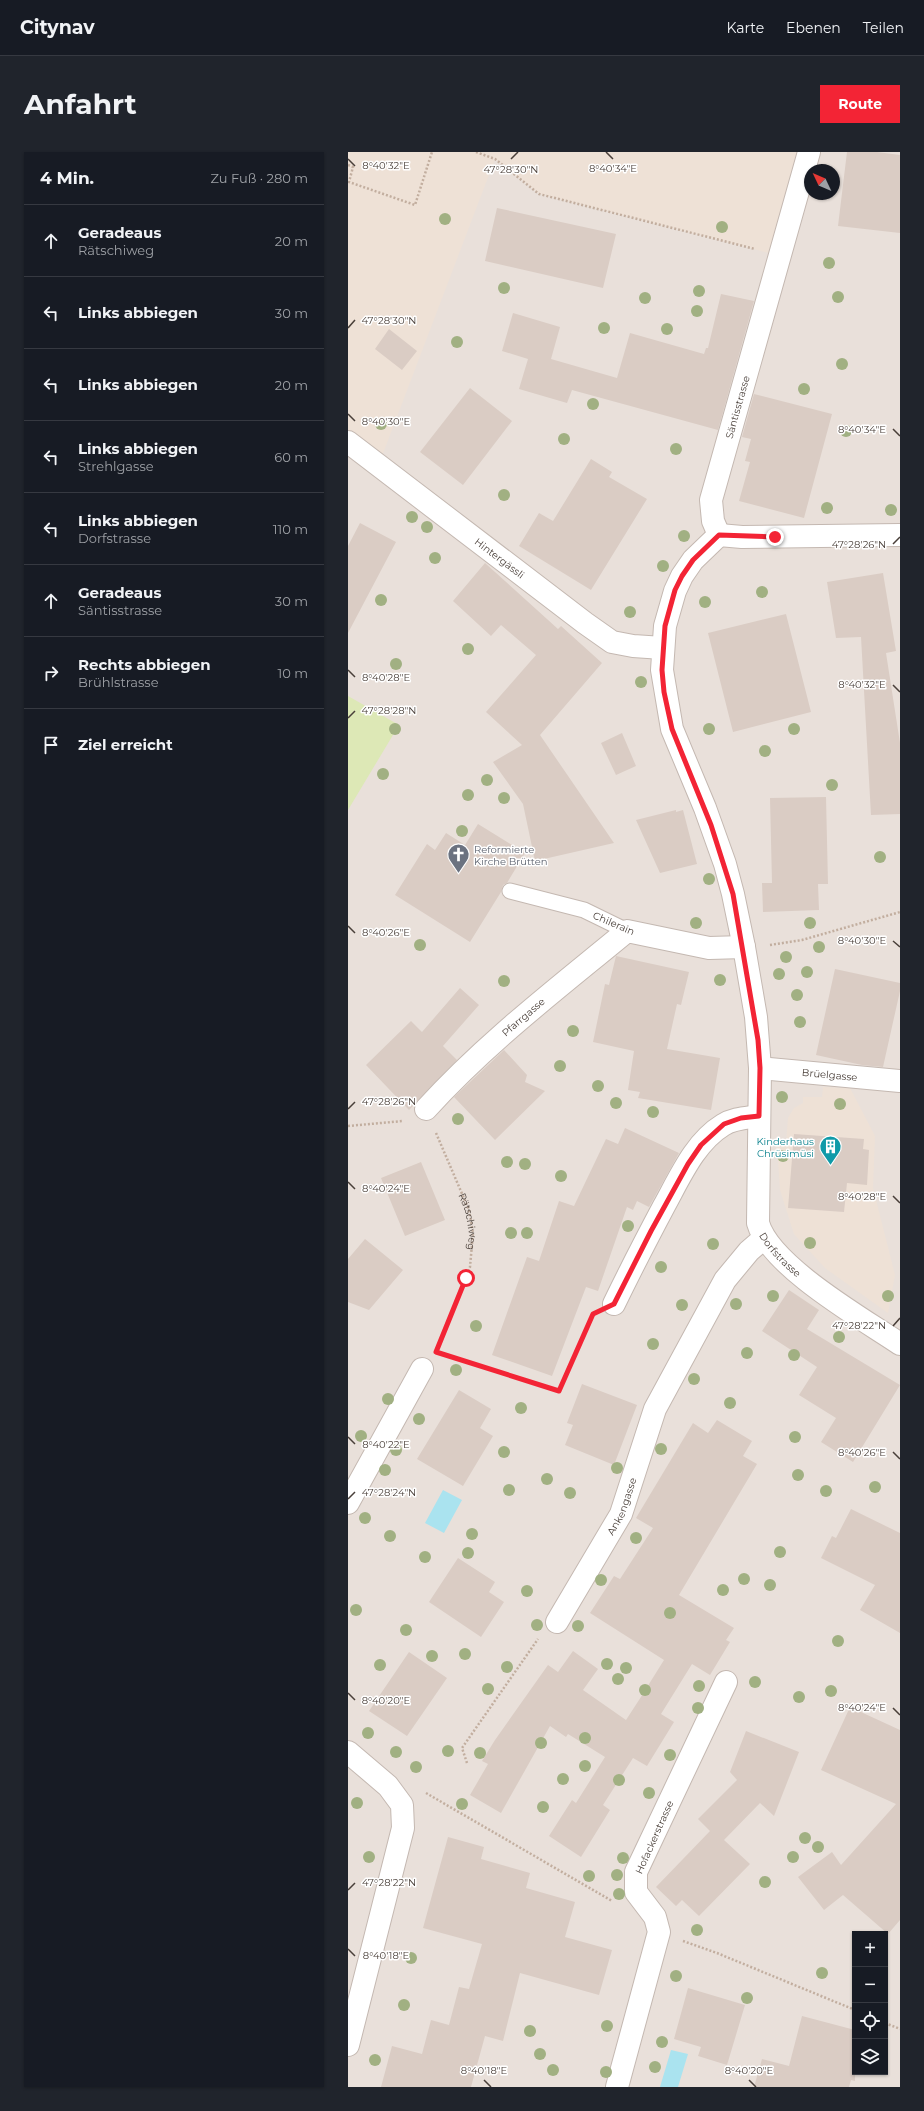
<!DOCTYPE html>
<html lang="de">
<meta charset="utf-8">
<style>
:root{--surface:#171b24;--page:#20242c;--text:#f1f3f6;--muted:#9ea1a6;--line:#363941;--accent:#f32435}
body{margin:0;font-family:Montserrat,sans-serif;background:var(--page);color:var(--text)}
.controls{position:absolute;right:12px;bottom:12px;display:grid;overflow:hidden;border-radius:0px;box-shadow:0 1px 3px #0004}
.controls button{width:36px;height:36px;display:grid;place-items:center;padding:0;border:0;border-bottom:1px solid var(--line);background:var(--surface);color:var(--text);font:20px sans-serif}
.compass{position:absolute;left:456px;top:12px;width:36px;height:36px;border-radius:50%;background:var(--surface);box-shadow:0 1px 3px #0004;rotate:314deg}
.stop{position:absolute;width:12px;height:12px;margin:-9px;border:3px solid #f32435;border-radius:50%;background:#fff}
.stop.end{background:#f32435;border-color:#fff;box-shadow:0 1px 4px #0008}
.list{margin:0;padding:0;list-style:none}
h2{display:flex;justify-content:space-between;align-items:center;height:52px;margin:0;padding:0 16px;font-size:17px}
h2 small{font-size:13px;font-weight:400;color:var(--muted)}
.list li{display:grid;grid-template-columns:26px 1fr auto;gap:12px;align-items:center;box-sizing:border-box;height:72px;padding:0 16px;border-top:1px solid var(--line)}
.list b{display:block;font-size:15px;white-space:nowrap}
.list p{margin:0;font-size:13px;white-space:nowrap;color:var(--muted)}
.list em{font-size:13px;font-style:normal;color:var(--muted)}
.icon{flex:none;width:22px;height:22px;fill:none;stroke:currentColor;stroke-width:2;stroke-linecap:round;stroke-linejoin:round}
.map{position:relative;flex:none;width:552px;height:1935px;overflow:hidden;border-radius:0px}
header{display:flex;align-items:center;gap:24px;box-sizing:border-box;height:56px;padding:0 20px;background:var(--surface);border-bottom:1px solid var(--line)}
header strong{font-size:19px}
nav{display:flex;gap:22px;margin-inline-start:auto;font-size:14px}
.intro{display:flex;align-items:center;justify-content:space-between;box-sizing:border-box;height:96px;padding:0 24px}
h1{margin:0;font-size:28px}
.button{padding:10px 18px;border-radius:0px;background:var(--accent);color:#fff;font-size:14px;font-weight:700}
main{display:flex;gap:24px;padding:0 24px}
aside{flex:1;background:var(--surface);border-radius:0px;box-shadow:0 1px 3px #0004}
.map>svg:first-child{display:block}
.residential{fill:#e9e0da;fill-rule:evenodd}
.education{fill:#eee1d6}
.green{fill:#dde8b6}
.water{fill:#aae3ef}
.building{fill:#daccc4}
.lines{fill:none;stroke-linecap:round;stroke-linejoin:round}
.service-casing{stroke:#c4b8b1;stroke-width:17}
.minor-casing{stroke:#c4b8b1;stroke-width:24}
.path{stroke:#c2ae9f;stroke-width:2.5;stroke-dasharray:2 2;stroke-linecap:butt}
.service{stroke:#fff;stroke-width:15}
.minor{stroke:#fff;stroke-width:22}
.tree{fill:#a1b082}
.route{stroke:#f32435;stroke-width:5}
.ticks{fill:none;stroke:#493f39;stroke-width:1.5}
.labels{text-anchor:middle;stroke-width:3;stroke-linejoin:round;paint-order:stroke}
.street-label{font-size:10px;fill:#493f39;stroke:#fff}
.worship-label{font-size:10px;fill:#5b616d;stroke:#fff;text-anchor:start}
.culture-label{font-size:10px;fill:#0d838f;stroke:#fff;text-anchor:end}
.ticks-label{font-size:10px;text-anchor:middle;fill:#493f39;stroke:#fff;stroke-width:3;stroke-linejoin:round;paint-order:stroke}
</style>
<header>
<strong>Citynav</strong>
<nav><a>Karte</a><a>Ebenen</a><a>Teilen</a></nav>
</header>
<div class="intro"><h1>Anfahrt</h1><a class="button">Route</a></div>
<main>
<aside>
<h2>4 Min.<small>Zu Fuß · 280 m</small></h2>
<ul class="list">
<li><svg class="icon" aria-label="ahead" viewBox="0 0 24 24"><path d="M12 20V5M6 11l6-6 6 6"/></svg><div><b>Geradeaus</b><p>Rätschiweg</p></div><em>20 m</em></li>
<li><svg class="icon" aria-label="left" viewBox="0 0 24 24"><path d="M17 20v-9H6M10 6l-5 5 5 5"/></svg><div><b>Links abbiegen</b></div><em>30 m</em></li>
<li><svg class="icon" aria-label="left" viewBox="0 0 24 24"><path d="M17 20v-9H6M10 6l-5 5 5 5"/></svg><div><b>Links abbiegen</b></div><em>20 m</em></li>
<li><svg class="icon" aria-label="left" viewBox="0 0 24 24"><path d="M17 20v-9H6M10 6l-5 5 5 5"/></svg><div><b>Links abbiegen</b><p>Strehlgasse</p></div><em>60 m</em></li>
<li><svg class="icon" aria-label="left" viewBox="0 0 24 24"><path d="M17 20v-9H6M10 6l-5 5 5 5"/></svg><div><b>Links abbiegen</b><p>Dorfstrasse</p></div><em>110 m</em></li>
<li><svg class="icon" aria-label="ahead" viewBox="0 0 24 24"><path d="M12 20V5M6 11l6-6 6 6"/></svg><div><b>Geradeaus</b><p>Säntisstrasse</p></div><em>30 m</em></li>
<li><svg class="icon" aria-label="right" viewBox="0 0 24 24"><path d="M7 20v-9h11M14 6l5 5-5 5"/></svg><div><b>Rechts abbiegen</b><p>Brühlstrasse</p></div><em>10 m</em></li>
<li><svg class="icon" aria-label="arrive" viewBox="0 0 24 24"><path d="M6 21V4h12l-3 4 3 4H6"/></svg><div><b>Ziel erreicht</b></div></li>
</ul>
</aside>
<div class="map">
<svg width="552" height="1935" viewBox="0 0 552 1935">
<rect width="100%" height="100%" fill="#f5f0eb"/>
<path class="residential" d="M0,0H552V1935H0ZM462,18H486V42H462ZM507,1782H537V1920H507Z"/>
<path class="education" d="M0,0H461L433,104L191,42L147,7L31,312L0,290Z
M475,935L502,936L527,984L525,1036L547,1123L540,1161L477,1116L446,1082L432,1038L429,992L438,991L440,966L446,956L455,951V945H474Z"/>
<path class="green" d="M0,544L51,573L0,658Z"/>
<path class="water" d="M95,1338L114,1348L96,1381L77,1371Z
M323,1898L340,1902L330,1935H312Z"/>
<path class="building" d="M499,0H529L552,3V81L490,74Z
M149,56L268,82L255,136L137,109Z
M373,142L406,149L370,278L224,238L219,251L171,237L180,207L154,199L165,161L212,175L203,207L269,226L282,181L356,202L358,196H360Z
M41,177L69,199L54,218L27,197Z
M122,236L164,269L115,333L72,300Z
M406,242L484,262L456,366L391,349L402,310L397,309L403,287L394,285Z
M243,307L264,320L261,325L299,347L243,438L171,394L191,361L205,369Z
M12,371L48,390L0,481V394Z
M137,411L210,477L213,474L254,511L192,583L266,691L187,709L175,652L145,610L174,593L138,560L188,503L153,473L143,484L105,449Z
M535,421L548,499L538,501L552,591V662L523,663L513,485L488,486L479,430Z
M438,462L463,560L385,580L360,481Z
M274,581L288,614L268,623L253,591Z
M478,645L480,732H470L471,758L415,760L414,731H424L422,646Z
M328,658V660L335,658L349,712L312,721L288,668Z
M130,672L177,701L159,731L155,733L153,740L122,790L47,743L79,692L87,698L98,681L117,693Z
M268,804L341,820L333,853L329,852L319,897L372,906L363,958L290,946L292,940L280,938L286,899L245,890L257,832L261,833Z
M487,817L552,831V839L535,915L514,913L468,903Z
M112,836L131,853L95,894L109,908L61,958L18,913L63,869L74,880Z
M156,898L179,923L177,930L197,939L147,988L106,945Z
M277,976L331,1001L301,1055L289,1049L285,1058L279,1055L250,1139L238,1135L204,1224L144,1203L179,1105L191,1109L211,1049L226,1054L258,987L270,992Z
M446,982L516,987L515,997L521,998L519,1033L499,1031L496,1060L440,1056Z
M73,1010L97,1068L57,1084L33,1026Z
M17,1087L55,1118L21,1158L0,1150V1107Z
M441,1138L471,1158L459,1177L552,1233L505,1310L473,1290L488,1266L451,1243L469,1215L414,1179Z
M234,1232L289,1253L266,1313L217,1293L225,1273L219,1271Z
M111,1238L143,1257L132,1276L145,1284L115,1334L69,1307Z
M369,1268L404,1289L395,1304L409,1312L331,1443L386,1476L378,1488L382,1490L362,1523L344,1512L313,1562L326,1570L299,1614L285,1606L255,1653L262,1658L233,1705L201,1684L224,1648L228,1651L257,1605L220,1582L218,1585L202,1574L153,1661L122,1643L140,1612L134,1609L147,1588L200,1513L210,1520L225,1499L250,1517L235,1538L278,1568L291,1548L316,1508L242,1461L266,1424L272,1427L305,1376L288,1366L345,1271L360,1281Z
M503,1357L552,1381V1481L512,1458L527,1433L473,1406L484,1384L488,1386Z
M110,1406L147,1430L141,1440L156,1450L133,1485L81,1450Z
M61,1500L99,1526L59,1584L21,1559Z
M502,1555L552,1578V1768L540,1782L495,1743L476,1758L450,1725L484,1700L493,1713L548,1652L473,1618Z
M398,1579L451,1600L426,1664L412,1651L376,1688L402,1712L351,1764L334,1748L328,1754L308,1735L362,1679L350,1667L389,1628L382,1620Z
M100,1685L136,1695L133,1707L182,1721L178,1736L227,1750L217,1785L264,1798L251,1843L172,1821L155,1889L137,1884L123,1935H33L44,1894L74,1902L83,1868L101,1873L111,1835L121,1837L134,1792L75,1776Z
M340,1836L397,1853L379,1913L350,1904L353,1895L326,1887Z
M454,1864L507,1878V1929L503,1928L501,1935H406L414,1907L441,1914Z"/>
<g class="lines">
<defs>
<path id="service" d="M162,739L236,758L279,779"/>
<g id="minor">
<path id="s2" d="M0,290L237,471L264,490L285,494L315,496"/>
<path id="s3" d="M371,383L345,408L334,424L327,439L317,474L314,518L324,577L357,656L377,712L385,742L396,795L408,865L412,916L410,1071C422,1114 515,1167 552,1192"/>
<path id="s4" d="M371,383L365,369L363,348L461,0"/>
<path d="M371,383L394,385L552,383"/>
<path id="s5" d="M412,916L552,929"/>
<path id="s6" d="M78,957C139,890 210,836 279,779L361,796L396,795"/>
<path d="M266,1152C282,1119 299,1086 316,1054C332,1025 347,990 375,973C386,966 399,966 411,964"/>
<path d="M0,1351L74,1217"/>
<path id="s7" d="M209,1470L273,1362L307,1257L377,1128L401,1099L416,1086"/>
<path d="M0,1600L40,1634L54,1653L55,1676L0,1893"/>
<path d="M269,1935L311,1780L307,1765L288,1740V1720L378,1530"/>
</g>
</defs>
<use href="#service" class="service-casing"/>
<use href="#minor" class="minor-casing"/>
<g class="path">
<path d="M128,0L147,7L191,42L407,97"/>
<path d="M0,13L5,15L1,30L67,53L84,0"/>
<path d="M422,793L454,788L552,760"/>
<path d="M0,974L55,969"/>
<path id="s1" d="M88,981L121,1058L125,1081L122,1115L90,1197"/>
<path d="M97,1203L211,1239L244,1165"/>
<path d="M119,1611L114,1596L190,1487"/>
<path d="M78,1641L264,1749"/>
<path d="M335,1789L369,1801L507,1858"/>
<path d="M537,1871L552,1877"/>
</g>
<use href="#service" class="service"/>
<use href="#minor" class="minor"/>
</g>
<g class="tree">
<circle cx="97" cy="67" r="6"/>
<circle cx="374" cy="75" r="6"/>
<circle cx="481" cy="111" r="6"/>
<circle cx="156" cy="136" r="6"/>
<circle cx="351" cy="139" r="6"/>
<circle cx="490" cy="145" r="6"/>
<circle cx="297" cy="146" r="6"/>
<circle cx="349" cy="159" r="6"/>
<circle cx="256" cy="176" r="6"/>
<circle cx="319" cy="177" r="6"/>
<circle cx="109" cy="190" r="6"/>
<circle cx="494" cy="212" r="6"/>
<circle cx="456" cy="237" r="6"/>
<circle cx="245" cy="252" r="6"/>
<circle cx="33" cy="272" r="6"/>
<circle cx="498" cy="279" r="6"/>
<circle cx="216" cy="287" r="6"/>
<circle cx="328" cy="297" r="6"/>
<circle cx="156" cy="343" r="6"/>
<circle cx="479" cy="356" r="6"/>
<circle cx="543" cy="358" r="6"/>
<circle cx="64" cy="365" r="6"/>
<circle cx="79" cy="375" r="6"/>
<circle cx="336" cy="384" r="6"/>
<circle cx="87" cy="406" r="6"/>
<circle cx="315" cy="414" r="6"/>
<circle cx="414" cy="440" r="6"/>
<circle cx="33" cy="448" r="6"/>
<circle cx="357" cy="450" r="6"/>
<circle cx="282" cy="460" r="6"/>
<circle cx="120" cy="497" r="6"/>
<circle cx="48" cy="512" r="6"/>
<circle cx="293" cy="530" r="6"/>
<circle cx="47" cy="577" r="6"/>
<circle cx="361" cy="577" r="6"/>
<circle cx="446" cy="577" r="6"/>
<circle cx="417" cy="599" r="6"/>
<circle cx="35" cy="622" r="6"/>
<circle cx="139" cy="628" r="6"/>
<circle cx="484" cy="633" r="6"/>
<circle cx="120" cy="643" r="6"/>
<circle cx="156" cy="646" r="6"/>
<circle cx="114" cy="679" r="6"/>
<circle cx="532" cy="705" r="6"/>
<circle cx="361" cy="727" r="6"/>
<circle cx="348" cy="771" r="6"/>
<circle cx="462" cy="771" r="6"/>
<circle cx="72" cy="793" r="6"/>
<circle cx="471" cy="795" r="6"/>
<circle cx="438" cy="805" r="6"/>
<circle cx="459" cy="820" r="6"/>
<circle cx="431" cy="822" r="6"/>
<circle cx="372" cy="828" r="6"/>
<circle cx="156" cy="829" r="6"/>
<circle cx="449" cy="843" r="6"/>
<circle cx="452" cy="870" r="6"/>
<circle cx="225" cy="879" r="6"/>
<circle cx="212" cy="914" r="6"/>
<circle cx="250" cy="934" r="6"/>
<circle cx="434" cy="945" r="6"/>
<circle cx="268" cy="951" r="6"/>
<circle cx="492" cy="952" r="6"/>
<circle cx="305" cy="960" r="6"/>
<circle cx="110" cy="967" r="6"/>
<circle cx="435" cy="1004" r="6"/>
<circle cx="159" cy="1010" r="6"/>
<circle cx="177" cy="1012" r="6"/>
<circle cx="213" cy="1024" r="6"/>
<circle cx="280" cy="1074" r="6"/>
<circle cx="163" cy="1081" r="6"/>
<circle cx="179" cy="1081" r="6"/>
<circle cx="462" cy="1091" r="6"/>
<circle cx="365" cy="1092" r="6"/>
<circle cx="313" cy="1115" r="6"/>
<circle cx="425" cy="1144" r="6"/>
<circle cx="540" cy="1144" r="6"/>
<circle cx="388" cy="1152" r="6"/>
<circle cx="334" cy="1153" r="6"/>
<circle cx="128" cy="1174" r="6"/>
<circle cx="491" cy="1185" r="6"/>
<circle cx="305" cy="1192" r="6"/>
<circle cx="399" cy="1201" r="6"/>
<circle cx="446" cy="1203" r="6"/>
<circle cx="108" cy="1218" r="6"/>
<circle cx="346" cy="1227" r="6"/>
<circle cx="40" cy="1247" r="6"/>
<circle cx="382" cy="1251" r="6"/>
<circle cx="173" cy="1256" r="6"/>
<circle cx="71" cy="1267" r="6"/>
<circle cx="13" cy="1284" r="6"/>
<circle cx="447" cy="1285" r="6"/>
<circle cx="313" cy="1297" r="6"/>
<circle cx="48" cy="1298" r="6"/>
<circle cx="156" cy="1300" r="6"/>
<circle cx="269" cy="1316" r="6"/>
<circle cx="37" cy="1318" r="6"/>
<circle cx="450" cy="1323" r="6"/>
<circle cx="199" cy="1327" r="6"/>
<circle cx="527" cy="1335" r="6"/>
<circle cx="161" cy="1338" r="6"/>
<circle cx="478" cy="1339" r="6"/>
<circle cx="222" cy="1341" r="6"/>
<circle cx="17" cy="1366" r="6"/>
<circle cx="124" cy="1382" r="6"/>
<circle cx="42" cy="1384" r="6"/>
<circle cx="288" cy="1386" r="6"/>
<circle cx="432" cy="1400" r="6"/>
<circle cx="120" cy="1401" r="6"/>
<circle cx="77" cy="1405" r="6"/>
<circle cx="396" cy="1427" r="6"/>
<circle cx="253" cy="1428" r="6"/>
<circle cx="422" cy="1433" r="6"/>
<circle cx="375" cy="1438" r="6"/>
<circle cx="179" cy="1439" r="6"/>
<circle cx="8" cy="1458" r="6"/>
<circle cx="322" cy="1461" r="6"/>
<circle cx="189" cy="1473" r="6"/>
<circle cx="230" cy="1474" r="6"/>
<circle cx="58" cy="1478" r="6"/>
<circle cx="490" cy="1489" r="6"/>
<circle cx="117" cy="1502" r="6"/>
<circle cx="84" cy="1504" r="6"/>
<circle cx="259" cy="1512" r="6"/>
<circle cx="32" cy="1513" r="6"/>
<circle cx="159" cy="1515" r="6"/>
<circle cx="278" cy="1516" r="6"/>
<circle cx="270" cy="1527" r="6"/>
<circle cx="407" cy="1530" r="6"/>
<circle cx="351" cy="1534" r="6"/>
<circle cx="140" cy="1537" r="6"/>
<circle cx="297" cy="1538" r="6"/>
<circle cx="483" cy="1539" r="6"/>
<circle cx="451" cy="1545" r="6"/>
<circle cx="350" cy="1556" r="6"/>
<circle cx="20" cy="1581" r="6"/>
<circle cx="237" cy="1586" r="6"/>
<circle cx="193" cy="1591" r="6"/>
<circle cx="100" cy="1599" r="6"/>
<circle cx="48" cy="1600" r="6"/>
<circle cx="132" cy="1601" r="6"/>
<circle cx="322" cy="1603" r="6"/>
<circle cx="237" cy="1614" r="6"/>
<circle cx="68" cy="1615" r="6"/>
<circle cx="215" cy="1627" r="6"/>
<circle cx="271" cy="1628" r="6"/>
<circle cx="301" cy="1641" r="6"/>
<circle cx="9" cy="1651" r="6"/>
<circle cx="114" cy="1652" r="6"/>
<circle cx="195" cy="1655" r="6"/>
<circle cx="457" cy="1686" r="6"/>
<circle cx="470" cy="1695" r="6"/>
<circle cx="21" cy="1705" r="6"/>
<circle cx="445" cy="1705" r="6"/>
<circle cx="275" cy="1706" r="6"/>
<circle cx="269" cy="1723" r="6"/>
<circle cx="241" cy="1724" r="6"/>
<circle cx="417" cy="1730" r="6"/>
<circle cx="271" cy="1742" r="6"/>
<circle cx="349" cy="1778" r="6"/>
<circle cx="63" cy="1806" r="6"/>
<circle cx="474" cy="1821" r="6"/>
<circle cx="328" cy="1824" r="6"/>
<circle cx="399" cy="1846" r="6"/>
<circle cx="56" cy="1853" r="6"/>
<circle cx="259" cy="1874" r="6"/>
<circle cx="182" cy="1879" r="6"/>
<circle cx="314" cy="1890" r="6"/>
<circle cx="192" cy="1902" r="6"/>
<circle cx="27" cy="1908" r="6"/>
<circle cx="307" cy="1915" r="6"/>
<circle cx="205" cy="1918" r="6"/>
<circle cx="258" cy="1920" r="6"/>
</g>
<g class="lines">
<path class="route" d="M118,1126L88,1200L211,1239L245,1162L266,1152L303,1079L340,1012L353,993L376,972L393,966L411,964L412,916L410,888L385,742L363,673L324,577L316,540L314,518L317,474L327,438L334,424L345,408L371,383L427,385"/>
</g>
<path class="ticks" d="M258,0L265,7M0,7L7,14M163,7L170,0M0,176L7,168M0,262L7,269M545,277L552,284M545,392L552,385M0,518L7,525M545,533L552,540M0,566L7,559M0,774L7,781M545,789L552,795M0,957L7,950M0,1030L7,1037M545,1044L552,1051M545,1174L552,1166M0,1285L7,1292M545,1300L552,1307M0,1347L7,1340M0,1541L7,1548M545,1556L552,1563M0,1738L7,1731M0,1797L7,1804M136,1928L143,1935M401,1928L408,1935"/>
<defs>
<symbol id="church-pin" viewBox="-11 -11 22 30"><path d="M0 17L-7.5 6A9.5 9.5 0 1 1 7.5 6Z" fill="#6b7280" stroke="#fff"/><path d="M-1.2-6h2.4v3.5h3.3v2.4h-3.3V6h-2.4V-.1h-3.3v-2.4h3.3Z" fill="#fff"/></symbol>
<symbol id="building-pin" viewBox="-11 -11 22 30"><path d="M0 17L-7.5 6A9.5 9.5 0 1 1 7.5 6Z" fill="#0f9aa8" stroke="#fff"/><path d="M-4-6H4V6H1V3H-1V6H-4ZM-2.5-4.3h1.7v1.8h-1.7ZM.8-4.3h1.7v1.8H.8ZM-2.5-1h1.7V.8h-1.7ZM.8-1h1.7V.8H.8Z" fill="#fff"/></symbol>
</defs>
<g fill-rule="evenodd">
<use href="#church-pin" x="98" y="690" width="25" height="34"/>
<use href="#building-pin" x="470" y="982" width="25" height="34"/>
</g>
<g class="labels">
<g class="street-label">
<text dy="4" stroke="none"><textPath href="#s4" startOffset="133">Säntisstrasse</textPath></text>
<text dy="4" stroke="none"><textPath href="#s2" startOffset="191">Hintergässli</textPath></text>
<text transform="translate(266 771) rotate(23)" y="4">Chilerain</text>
<text dy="4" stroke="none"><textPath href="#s6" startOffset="134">Pfarrgasse</textPath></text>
<text dy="4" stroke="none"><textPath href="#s5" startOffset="70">Brüelgasse</textPath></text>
<text dy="4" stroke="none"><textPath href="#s1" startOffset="95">Rätschiweg</textPath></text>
<text dy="4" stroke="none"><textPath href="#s3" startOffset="759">Dorfstrasse</textPath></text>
<text dy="4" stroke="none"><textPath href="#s7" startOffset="133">Ankengasse</textPath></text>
<text transform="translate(306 1685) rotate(-66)" y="4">Hofackerstrasse</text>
</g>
<g class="worship-label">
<text x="126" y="701">Reformierte<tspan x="126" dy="12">Kirche Brütten</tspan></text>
</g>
<g class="culture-label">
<text x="466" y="993">Kinderhaus<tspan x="466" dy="12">Chrüsimüsi</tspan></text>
</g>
</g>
<g class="ticks-label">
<text x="38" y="17">8°40'32"E</text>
<text x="265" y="20">8°40'34"E</text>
<text x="163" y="21">47°28'30"N</text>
<text x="41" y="172">47°28'30"N</text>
<text x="38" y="273">8°40'30"E</text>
<text x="514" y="281">8°40'34"E</text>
<text x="511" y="396">47°28'26"N</text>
<text x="38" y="529">8°40'28"E</text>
<text x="514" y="536">8°40'32"E</text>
<text x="41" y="562">47°28'28"N</text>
<text x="38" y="784">8°40'26"E</text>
<text x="514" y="792">8°40'30"E</text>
<text x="41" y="953">47°28'26"N</text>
<text x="38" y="1040">8°40'24"E</text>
<text x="514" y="1048">8°40'28"E</text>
<text x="511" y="1177">47°28'22"N</text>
<text x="38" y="1296">8°40'22"E</text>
<text x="514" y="1304">8°40'26"E</text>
<text x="41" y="1344">47°28'24"N</text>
<text x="38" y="1552">8°40'20"E</text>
<text x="514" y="1559">8°40'24"E</text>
<text x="41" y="1734">47°28'22"N</text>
<text x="38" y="1807">8°40'18"E</text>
<text x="136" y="1922">8°40'18"E</text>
<text x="401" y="1922">8°40'20"E</text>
</g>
</svg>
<div class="controls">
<button>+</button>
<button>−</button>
<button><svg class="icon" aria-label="locate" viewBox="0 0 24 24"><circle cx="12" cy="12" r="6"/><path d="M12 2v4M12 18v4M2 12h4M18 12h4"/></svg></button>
<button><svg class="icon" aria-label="layers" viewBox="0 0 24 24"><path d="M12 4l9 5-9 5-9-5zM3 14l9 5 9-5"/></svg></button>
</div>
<svg class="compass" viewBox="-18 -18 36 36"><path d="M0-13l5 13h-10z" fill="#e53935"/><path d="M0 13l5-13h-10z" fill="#9ea1a6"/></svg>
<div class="stop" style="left:118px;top:1126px"></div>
<div class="stop end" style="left:427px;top:385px"></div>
</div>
</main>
